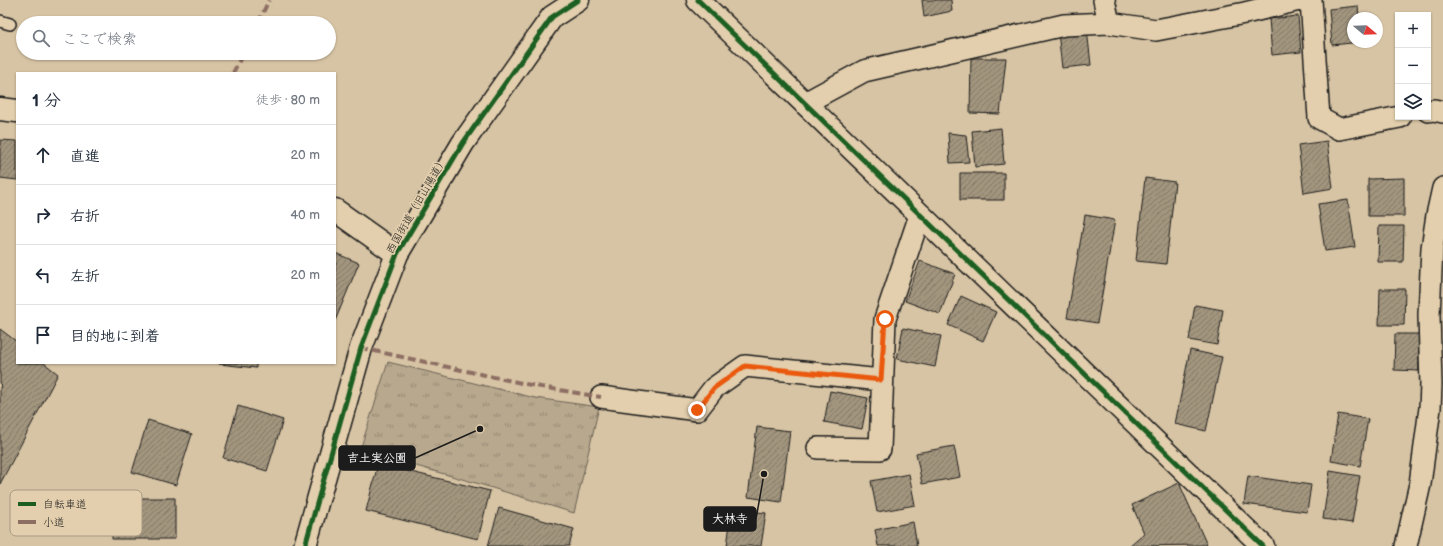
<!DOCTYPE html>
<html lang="ja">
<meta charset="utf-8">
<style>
:root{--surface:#fff;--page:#f2f2f3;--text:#1f2937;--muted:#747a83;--line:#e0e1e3}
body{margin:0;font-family:"Balsamiq Sans","Klee One",sans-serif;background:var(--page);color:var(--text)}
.controls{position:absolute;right:12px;top:12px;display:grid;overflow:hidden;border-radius:0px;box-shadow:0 1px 3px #0004}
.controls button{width:36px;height:36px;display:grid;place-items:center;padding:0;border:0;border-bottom:1px solid var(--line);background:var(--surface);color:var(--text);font:20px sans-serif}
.compass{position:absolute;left:1347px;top:12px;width:36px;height:36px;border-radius:50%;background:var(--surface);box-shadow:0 1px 3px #0004;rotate:109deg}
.stop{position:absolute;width:12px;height:12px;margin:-9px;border:3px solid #ea580c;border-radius:50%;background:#fff}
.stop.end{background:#ea580c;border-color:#fff;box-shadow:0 1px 4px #0008}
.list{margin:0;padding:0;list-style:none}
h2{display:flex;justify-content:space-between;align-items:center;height:52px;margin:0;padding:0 16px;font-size:17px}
h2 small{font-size:13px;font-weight:400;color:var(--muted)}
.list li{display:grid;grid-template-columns:26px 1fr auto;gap:12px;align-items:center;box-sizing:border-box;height:60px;padding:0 16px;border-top:1px solid var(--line)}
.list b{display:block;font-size:15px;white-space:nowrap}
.list em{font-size:13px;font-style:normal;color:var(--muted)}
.icon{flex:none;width:22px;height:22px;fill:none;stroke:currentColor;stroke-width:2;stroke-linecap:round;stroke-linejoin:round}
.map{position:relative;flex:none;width:1443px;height:546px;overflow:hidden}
.search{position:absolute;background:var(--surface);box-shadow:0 1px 3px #0004;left:16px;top:16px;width:320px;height:44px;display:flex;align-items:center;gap:10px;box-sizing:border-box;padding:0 14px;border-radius:22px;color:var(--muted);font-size:15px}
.panel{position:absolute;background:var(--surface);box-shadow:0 1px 3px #0004;left:16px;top:72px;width:320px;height:292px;border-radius:0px}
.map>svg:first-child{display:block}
.park{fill:url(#park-tufts);stroke:#6a6255}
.building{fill:url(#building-hatch);stroke:#1c1c1c}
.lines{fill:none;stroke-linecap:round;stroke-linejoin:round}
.service-casing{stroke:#1c1c1c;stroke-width:14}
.minor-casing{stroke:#1c1c1c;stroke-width:24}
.tertiary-casing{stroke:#1c1c1c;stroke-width:25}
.service{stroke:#e3cfad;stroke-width:11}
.minor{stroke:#e3cfad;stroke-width:21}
.tertiary{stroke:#e3cfad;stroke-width:22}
.quiet{stroke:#8d6e63;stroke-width:4;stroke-dasharray:8 4;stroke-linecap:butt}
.cycleway-casing{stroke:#e3cfad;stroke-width:8}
.cycleway{stroke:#1b5e20;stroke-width:5}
.route{stroke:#ea580c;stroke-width:5}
.labels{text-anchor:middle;stroke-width:3.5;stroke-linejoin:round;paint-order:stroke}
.street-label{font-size:11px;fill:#1c1c1c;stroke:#e3cfad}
.key{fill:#e3cfad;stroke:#a79982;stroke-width:1}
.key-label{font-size:11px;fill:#1c1c1c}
.leader{fill:none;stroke:#1c1c1c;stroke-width:1.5}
.callout-dot{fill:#1c1c1c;stroke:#e3cfad;stroke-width:1.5}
.callout{fill:#1c1c1c;stroke:#1c1c1c;stroke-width:1.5}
.callout-label{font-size:12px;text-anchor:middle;font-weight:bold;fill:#fff}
</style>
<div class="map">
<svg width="1443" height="546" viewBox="0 0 1443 546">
<defs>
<pattern id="park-tufts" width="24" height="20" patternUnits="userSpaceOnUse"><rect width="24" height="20" fill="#b8a88e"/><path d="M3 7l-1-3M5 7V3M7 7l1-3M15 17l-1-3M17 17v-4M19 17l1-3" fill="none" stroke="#958873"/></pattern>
<pattern id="building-hatch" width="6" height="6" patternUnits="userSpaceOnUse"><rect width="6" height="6" fill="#a2957e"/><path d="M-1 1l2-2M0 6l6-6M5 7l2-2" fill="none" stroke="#837966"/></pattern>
</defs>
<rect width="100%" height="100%" fill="#d7c4a4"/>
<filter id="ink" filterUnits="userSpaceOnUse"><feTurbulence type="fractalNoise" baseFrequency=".025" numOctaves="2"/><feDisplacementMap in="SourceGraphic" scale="8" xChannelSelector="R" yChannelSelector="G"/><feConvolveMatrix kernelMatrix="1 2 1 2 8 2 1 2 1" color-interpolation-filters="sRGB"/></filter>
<g filter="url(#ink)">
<path class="park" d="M388,362L535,398L599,407L574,513L476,483L360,450Z"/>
<path class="building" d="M922,0H951L952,11L924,17Z
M1358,6L1359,18H1353V42H1361L1332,45L1329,9Z
M1298,16L1301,52L1272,55L1269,19Z
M1087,29L1091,65L1062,68L1058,32Z
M971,58H1006L1000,114L970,113Z
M1001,128L1004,164L975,167L972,131Z
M948,133L966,135L969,162L950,163Z
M0,140L17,141V180L0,178Z
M1327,141L1333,188L1304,193L1298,145Z
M960,173H1004V200H960Z
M1145,178L1175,182L1166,264L1136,261Z
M1404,178V216H1368V179Z
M1348,200L1355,247L1325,251L1318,204Z
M1085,215L1115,220L1097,323L1067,318Z
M1379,226H1404L1403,262H1378Z
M335,253L359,263L335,321Z
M920,261L955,274L940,314L905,301Z
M1380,289H1405L1404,325H1379Z
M961,296L996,312L983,341L948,325Z
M1195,305L1223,310L1217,345L1189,340Z
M903,328L941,336L935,367L897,359Z
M0,329L17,342V363H44L58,374L0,484V387L2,385L0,383Z
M1395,334H1419V371L1394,370Z
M1190,350L1222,357L1206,431L1175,424Z
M219,363H256V368L219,364Z
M830,391L868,398L862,429L824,422Z
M238,406L283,420L267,471L223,458Z
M1338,414L1368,419L1360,466L1331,461Z
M148,420L192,434L176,485L132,472Z
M757,427L790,431L781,502L748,497Z
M954,446L960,477L922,484L916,453Z
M378,464L490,491L478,539L366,511Z
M1330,471L1360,476L1352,523L1323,519Z
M909,474L915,505L877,512L871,481Z
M1248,476L1311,485L1307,512L1244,504Z
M1179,483L1207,545L1129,546L1144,533L1132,505Z
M112,498H175V539H112Z
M499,508L574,529L569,546H488Z
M732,509L766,513L761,546H727Z
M913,522L917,546H878L875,530Z"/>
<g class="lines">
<defs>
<path id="service" d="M0,21L10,24"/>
<path id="minor" d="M1104,0L1109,23
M1311,0L1319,118L1339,129L1400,117
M805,103L864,71L1064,25L1109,23L1156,30L1245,13L1299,0
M1428,111L1434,110L1443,112
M601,397L697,410L714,388L745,366L881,380
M818,448L880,449L885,319L920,215
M1406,546L1420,484L1430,408L1431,385L1429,315L1432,248L1437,215L1443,188"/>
<path id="tertiary" d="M698,0L1263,546
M0,109L17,111
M335,210L397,254
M305,546L361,348L397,254L463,143L552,17L578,0"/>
</defs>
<use href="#service" class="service-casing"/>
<use href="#minor" class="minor-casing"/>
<use href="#tertiary" class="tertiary-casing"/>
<use href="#service" class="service"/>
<use href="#minor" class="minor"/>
<use href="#tertiary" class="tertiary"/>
<path class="quiet" d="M258,23L269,0
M233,73L243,53
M361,348L535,386L601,397"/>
<defs>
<path id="cycleway" d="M698,0L1263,546
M305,546L361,348L397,254L463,143L552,17L578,0"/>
</defs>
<use href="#cycleway" class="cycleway-casing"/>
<use href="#cycleway" class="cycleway"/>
</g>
</g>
<g class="lines" filter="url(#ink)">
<path class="route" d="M697,410L714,388L745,366L881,380L885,319"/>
</g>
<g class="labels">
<g class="street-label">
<text transform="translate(416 205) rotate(-60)" y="4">西国街道（旧山陽道）</text>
</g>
</g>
<rect x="10" y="490" width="132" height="46" rx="6" class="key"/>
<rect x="18" y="502" width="18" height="4" fill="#1b5e20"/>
<rect x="18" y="520" width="18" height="4" fill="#8d6e63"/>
<g class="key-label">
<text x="43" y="508">自転車道</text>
<text x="43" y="526">小道</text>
</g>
<path class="leader" d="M480 429L415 458M764 474L756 519"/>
<g class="callout-dot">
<circle cx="480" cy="429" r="4"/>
<circle cx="764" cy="474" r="4"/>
</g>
<g class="callout">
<rect x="339" y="446" width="76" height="24" rx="4"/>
<rect x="704" y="507" width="52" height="24" rx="4"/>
</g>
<g class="callout-label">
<text x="377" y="462">吉土実公園</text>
<text x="730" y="523">大林寺</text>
</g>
</svg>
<div class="controls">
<button>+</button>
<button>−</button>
<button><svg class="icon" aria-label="layers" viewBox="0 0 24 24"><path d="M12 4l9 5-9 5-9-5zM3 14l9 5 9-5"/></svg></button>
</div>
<svg class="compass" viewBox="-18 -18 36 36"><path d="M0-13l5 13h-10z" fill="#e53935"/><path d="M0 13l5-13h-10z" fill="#747a83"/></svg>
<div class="stop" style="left:885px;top:319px"></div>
<div class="stop end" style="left:697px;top:410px"></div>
<div class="search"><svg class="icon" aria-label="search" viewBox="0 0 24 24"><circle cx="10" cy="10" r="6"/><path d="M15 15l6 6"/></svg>ここで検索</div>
<section class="panel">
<h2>1 分<small>徒歩 · 80 m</small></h2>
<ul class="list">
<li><svg class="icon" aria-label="ahead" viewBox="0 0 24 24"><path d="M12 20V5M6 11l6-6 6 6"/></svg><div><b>直進</b></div><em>20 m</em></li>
<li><svg class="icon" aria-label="right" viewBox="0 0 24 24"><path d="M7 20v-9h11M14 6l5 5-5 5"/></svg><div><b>右折</b></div><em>40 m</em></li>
<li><svg class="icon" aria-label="left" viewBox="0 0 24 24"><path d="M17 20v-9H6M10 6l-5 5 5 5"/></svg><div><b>左折</b></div><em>20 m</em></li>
<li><svg class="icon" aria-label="arrive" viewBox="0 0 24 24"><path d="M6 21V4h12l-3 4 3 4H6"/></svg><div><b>目的地に到着</b></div></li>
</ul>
</section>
</div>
